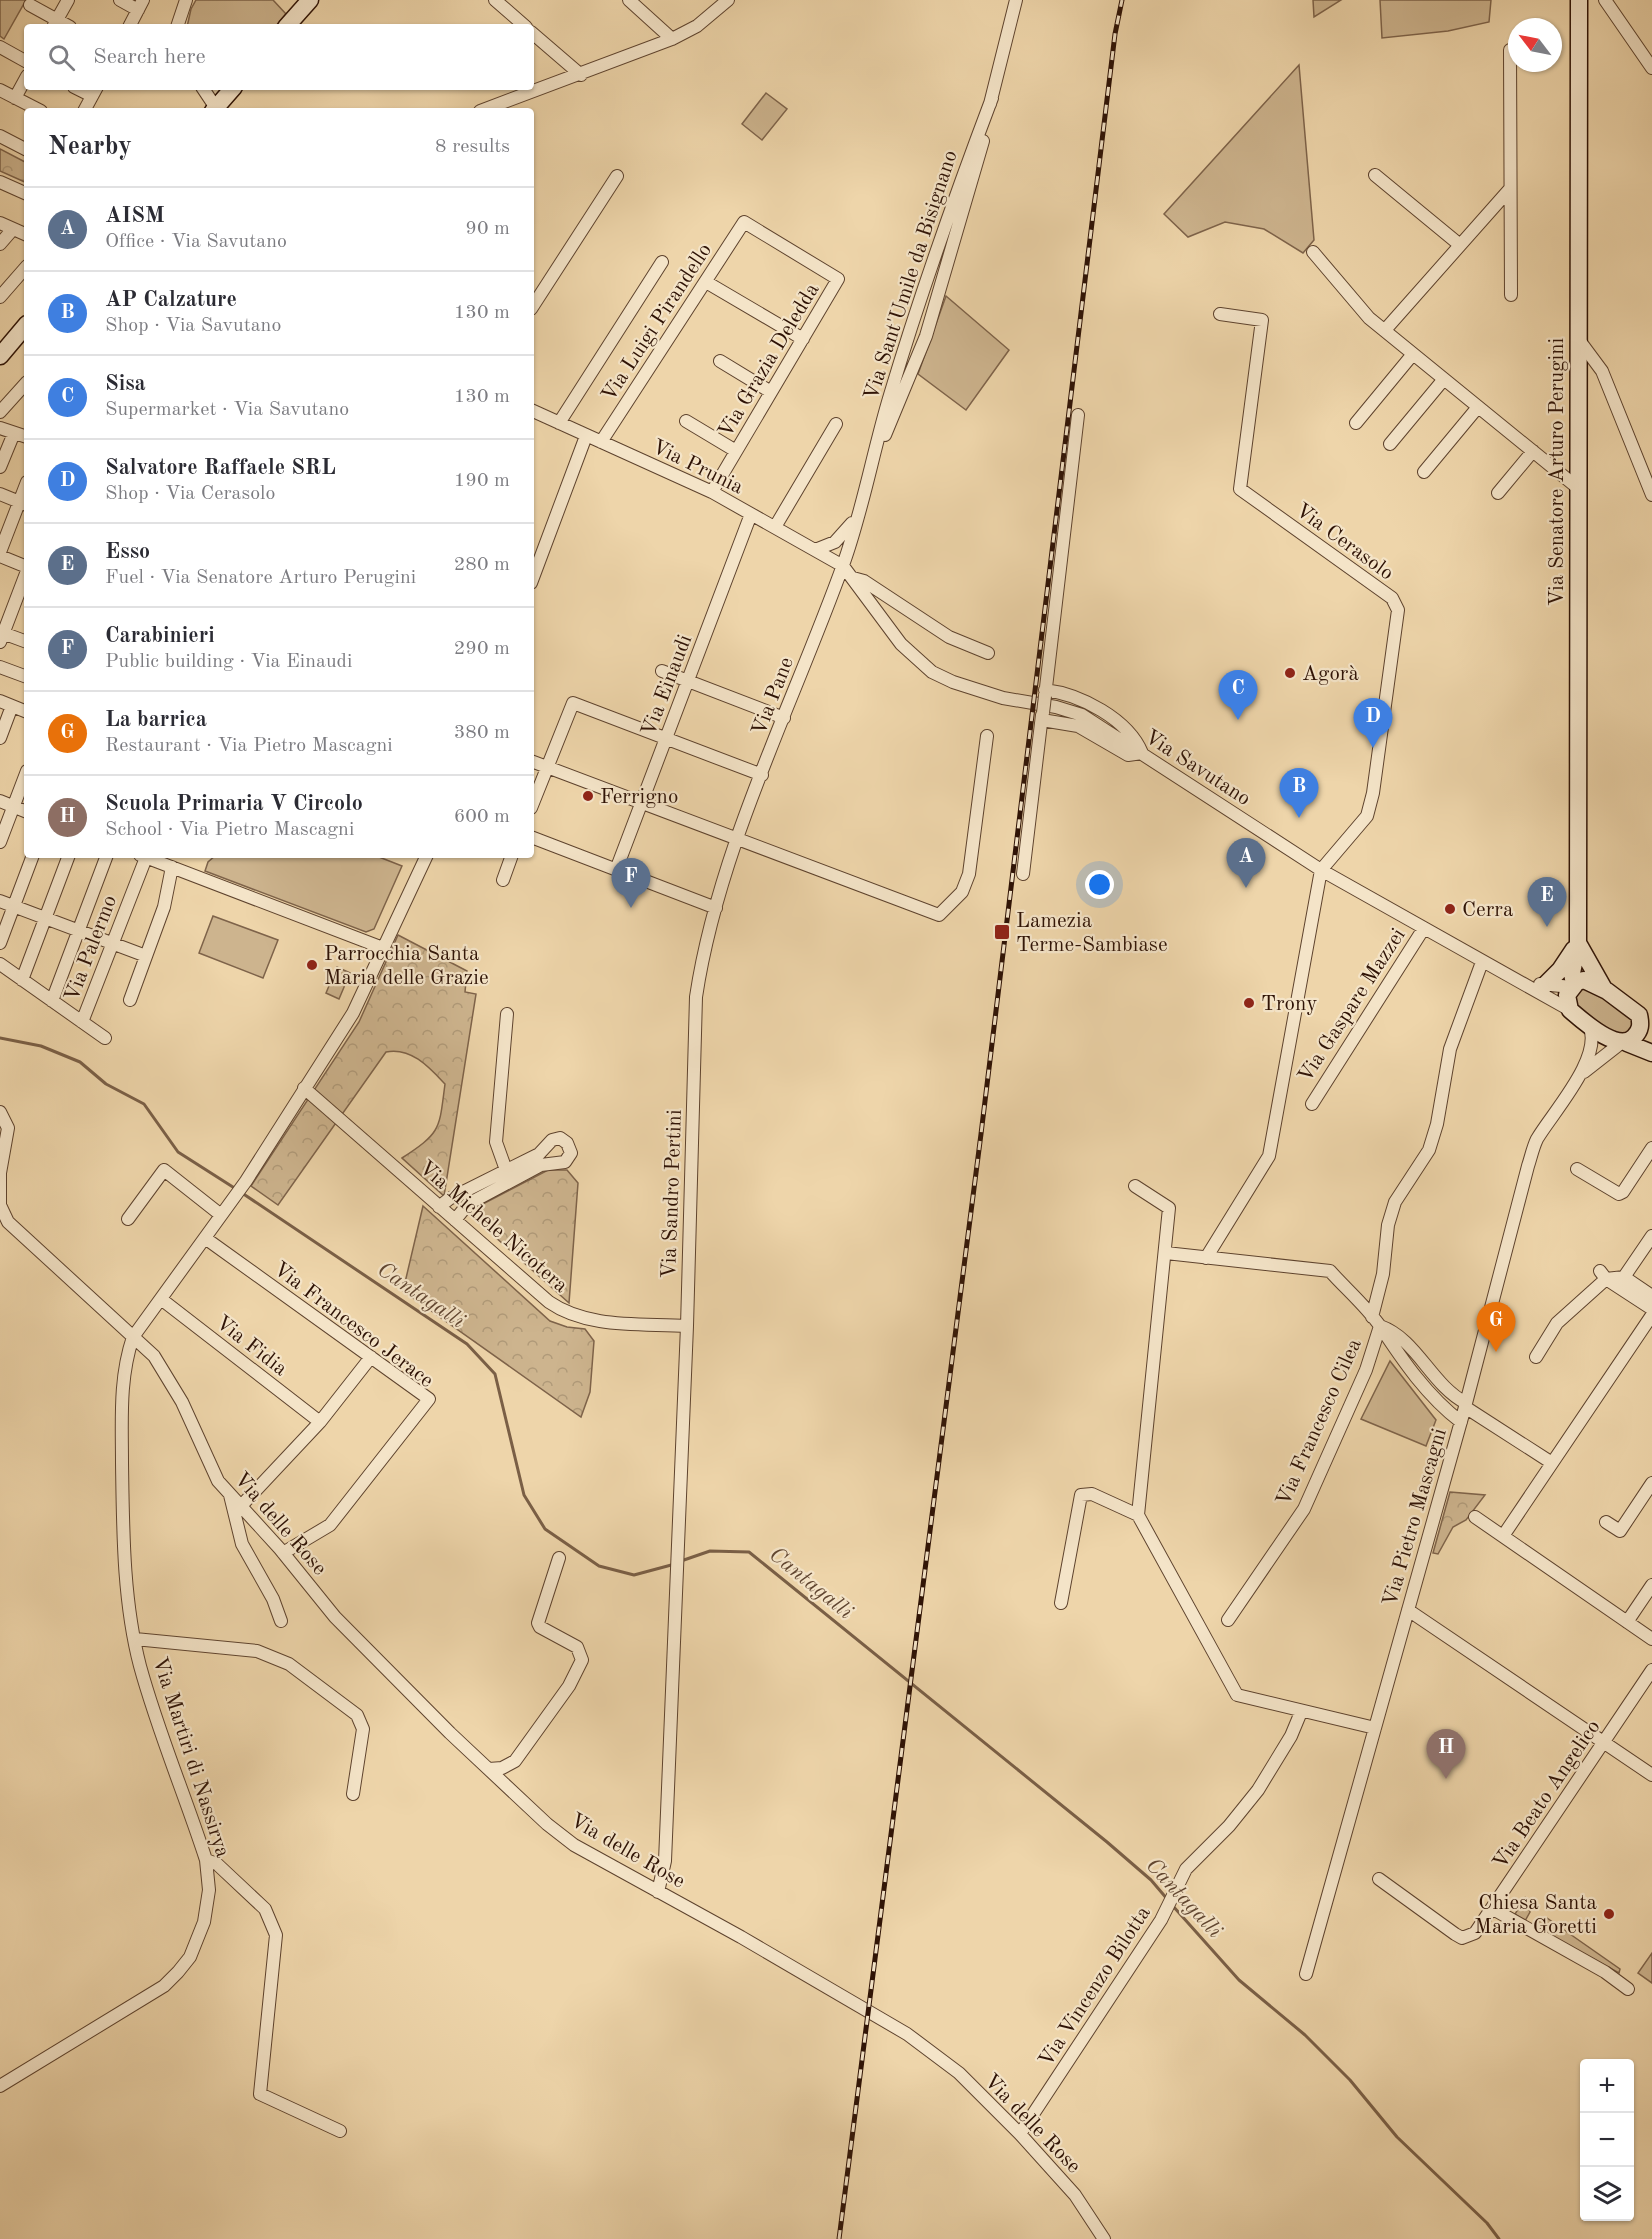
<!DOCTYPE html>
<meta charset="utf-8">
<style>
:root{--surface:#fff;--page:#f2f2f3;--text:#2b2b33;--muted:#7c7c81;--line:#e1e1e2;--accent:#d93025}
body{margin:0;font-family:"Old Standard TT",serif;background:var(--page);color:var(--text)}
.controls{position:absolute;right:18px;bottom:18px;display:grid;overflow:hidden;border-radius:6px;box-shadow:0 2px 4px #0004}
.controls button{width:54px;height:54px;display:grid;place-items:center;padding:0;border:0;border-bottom:2px solid var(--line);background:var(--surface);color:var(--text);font:30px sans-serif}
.compass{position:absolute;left:1508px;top:18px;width:54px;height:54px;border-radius:50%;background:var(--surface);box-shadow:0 2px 4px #0004;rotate:302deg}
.you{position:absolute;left:1100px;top:885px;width:21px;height:21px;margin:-15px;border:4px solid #fff;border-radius:50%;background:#1a73e8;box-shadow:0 0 0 9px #1a73e833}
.badge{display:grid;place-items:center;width:39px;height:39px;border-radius:50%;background:var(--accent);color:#fff;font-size:20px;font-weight:700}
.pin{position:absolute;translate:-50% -50px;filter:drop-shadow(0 2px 3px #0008)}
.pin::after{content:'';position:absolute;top:32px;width:21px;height:18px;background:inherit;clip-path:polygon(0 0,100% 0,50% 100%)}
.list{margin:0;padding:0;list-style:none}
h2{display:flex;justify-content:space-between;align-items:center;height:78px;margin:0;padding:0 24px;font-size:26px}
h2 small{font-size:20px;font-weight:400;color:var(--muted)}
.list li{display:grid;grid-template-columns:39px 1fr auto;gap:18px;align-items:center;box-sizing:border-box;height:84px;padding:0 24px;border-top:2px solid var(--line)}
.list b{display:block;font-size:22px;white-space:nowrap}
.list p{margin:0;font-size:20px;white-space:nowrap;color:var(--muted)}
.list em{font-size:20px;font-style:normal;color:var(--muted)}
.icon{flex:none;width:33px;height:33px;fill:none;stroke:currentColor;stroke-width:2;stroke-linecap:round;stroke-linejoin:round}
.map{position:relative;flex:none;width:1652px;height:2239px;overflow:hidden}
.search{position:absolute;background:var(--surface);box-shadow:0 2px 4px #0004;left:24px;top:24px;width:510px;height:66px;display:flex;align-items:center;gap:15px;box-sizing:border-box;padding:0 21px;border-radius:6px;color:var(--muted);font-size:22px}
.panel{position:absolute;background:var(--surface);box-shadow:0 2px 4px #0004;left:24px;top:108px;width:510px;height:750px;border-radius:6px}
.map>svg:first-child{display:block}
.green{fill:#cdb48e;stroke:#7e634a;stroke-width:1.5}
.forest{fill:url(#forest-crowns);stroke:#7e634a;stroke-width:1.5}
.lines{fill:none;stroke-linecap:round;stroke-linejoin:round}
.stream{stroke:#7a5f46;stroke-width:3}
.street-casing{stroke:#5e432e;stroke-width:14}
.secondary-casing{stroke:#2e1205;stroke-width:19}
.street{stroke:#f4e4c8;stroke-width:12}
.secondary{stroke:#f4e4c8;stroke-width:16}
.rail-casing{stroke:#2e1205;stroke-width:5}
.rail{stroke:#f4e4c8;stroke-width:3;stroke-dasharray:9;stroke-linecap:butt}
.street-bridge-casing{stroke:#5e432e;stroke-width:14;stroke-linecap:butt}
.street-bridge{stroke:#f4e4c8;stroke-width:12}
.poi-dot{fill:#8f2418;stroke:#f4e4c8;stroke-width:2}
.labels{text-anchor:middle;stroke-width:4.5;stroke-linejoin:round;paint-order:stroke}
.street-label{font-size:21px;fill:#2e1205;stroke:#f4e4c8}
.poi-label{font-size:21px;fill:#2e1205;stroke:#f4e4c8;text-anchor:start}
.water-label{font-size:22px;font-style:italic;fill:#614631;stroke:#f4e4c8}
</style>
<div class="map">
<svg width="1652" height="2239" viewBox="0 0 1652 2239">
<defs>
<pattern id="forest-crowns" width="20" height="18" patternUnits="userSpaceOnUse" patternTransform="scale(1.5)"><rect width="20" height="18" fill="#cdb48e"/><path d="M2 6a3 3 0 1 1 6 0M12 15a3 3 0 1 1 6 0" fill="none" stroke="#b09a79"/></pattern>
</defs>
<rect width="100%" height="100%" fill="#eed5aa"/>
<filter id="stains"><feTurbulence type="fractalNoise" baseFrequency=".00333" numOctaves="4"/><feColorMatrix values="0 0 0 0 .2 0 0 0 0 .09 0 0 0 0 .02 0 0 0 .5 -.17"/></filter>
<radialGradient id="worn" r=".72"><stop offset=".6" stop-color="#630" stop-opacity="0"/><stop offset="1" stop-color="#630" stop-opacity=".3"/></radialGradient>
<path class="green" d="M0,0H26L4,39L0,36Z
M196,0H273L286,14L275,27H187L191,9Z
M1313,0H1341L1314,17Z
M1380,0H1491L1489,22L1448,31L1382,38Z
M1299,65L1314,240L1303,253L1264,229L1225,222L1188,237L1164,214Z
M766,93L787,109L762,140L742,124Z
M946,296L1009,350L966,410L918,374Z
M216,855H374L402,866L374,929L366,932L205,871L208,862Z
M213,916L278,940L263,978L199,953Z
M337,967L350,973L339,999L326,993Z
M1588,986L1630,1014L1636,1027L1620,1036L1597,1023L1574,1003L1577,989Z
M1390,1361L1436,1420L1426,1446L1361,1419Z
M1525,1898L1530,1912L1525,1921L1515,1914Z
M1547,1918L1620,1969L1619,1973L1532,1926L1535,1922Z
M1652,1953V1983L1638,1973Z"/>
<path class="forest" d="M0,149L27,163V183L0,171Z
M398,935L467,971L465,992L476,994L444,1196L402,1158C442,1132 439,1129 445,1084C429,1067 411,1047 386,1052L278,1205L251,1186L359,1022Z
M548,1170H567L578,1183L569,1303L474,1218L477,1207Z
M423,1206L550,1321L567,1327L585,1329L594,1341L590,1392L581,1417L403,1291Z
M1450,1492L1485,1495L1466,1520L1453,1527L1438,1554L1433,1553Z"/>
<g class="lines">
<path class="stream" d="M0,1038L41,1046L80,1062L106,1084L144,1104L178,1152L236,1189
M242,1193L467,1344L495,1374L524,1495L545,1529L599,1566L634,1575L675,1564
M681,1561L710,1551L749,1552L1107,1842L1151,1880L1168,1900
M1172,1905L1239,1980L1305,2035L1350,2080L1397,2137L1487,2223L1499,2239"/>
<defs>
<path id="street" d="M120,0L138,10
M495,0L526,27
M629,0L672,39
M1605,0L1652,68
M30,5L70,27
M54,25L68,0
M129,27L143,0
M177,27L186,0
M531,32L581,75
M0,47L27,62
M1510,50L1511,295
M74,87L92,96
M202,87L216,108
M0,90L41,111
M15,98L27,76
M990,104L1016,0
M84,111L97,87
M480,111L672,39L697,26L728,0
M0,136L27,150
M1375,175L1460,245
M0,182L27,194
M0,223L27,235
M0,244L13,229
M1313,252L1369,318L1578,488
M706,282L803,339
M0,297L27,266
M531,309L617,176
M1385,330L1509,190
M1579,340L1602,371L1652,495
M720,361L771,392
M531,410L712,492L843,566L901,644L932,672L953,682L1003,698L1056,707L1082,715L1321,870L1570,1010
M0,412L27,382
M686,421L736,451
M559,423L662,262
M1356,423L1413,354
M0,428L27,437
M885,435L926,336L983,141
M601,442L744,222L838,279L712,492
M1390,444L1444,379
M0,467L14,433
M1424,472L1478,407
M1498,493L1533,451
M0,494L27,505
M775,527L836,424
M815,550L835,542L852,523
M0,552L27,482
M0,556L27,567
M853,578L864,581L949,637L988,653
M531,583L586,436
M0,632L27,642
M0,642L27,571
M0,667L27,677
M662,671L784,718
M1045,696L1078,415
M0,701L27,712
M1042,720L1078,726L1128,755L1142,753C1128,719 1080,694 1045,690
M0,738L12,706
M531,761L939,915L962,892L969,874L987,736
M0,801L27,812
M531,808L573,703L762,775
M531,837L716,908
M0,842L27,771
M140,855L383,948
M616,870L751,514
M1023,874L1042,715
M503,880L512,855
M0,901L146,956
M0,943L33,855
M0,964L105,1038
M22,980L69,855
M1540,984L1572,987
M130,1000L164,907L172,867
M52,1001L107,855
M82,1022L147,855
M1584,1072L1621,1043
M304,1088L549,1302C588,1329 641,1323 687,1326
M1312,1104L1424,928
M0,1112L8,1128L0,1173V1205L8,1222L154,1356L182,1402L218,1481L280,1549L335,1617L450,1733L547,1824L574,1845L741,1937L907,2034L959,2073L1020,2134L1075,2195L1104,2239
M1577,1169L1619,1194L1623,1192L1652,1148
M506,1170L496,1142L507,1014
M1135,1186L1169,1208L1138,1515L1237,1695L1375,1728
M439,1207L449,1199L539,1154L552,1140L560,1138L567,1143L571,1153L565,1162L541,1165L468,1204L455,1220
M128,1219L164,1170L221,1215
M205,1238L429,1399L330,1525L283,1553
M1166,1253L1330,1271C1346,1289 1366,1306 1380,1326C1403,1361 1427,1396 1461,1422
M1206,1258L1269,1156L1321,870L1367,816L1373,793L1398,610L1392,598L1240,489L1262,320L1220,314
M1600,1271L1606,1279L1652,1309
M1624,1277L1652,1296
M161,1299L320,1422
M1372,1317L1383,1274L1388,1225L1395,1202L1429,1150L1437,1124L1450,1049L1482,962
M1380,1326C1417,1339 1431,1385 1466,1403
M1536,1357L1557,1323L1606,1279L1624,1277L1652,1236
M1465,1407L1552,1463
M230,1495L242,1544L273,1599L281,1621
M241,1506L320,1422L371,1357
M1475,1517L1652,1639
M1606,1522L1620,1531L1652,1483
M1503,1536L1652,1315
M1061,1603L1081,1495L1092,1494L1138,1515
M1408,1610L1652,1775
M1228,1620L1304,1509L1366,1370L1380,1326
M1627,1622L1652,1585
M135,1639L257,1651L289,1664L357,1715L363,1729L353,1794
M489,1769L502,1768L515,1761L569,1686L582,1660L577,1647L540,1627L538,1623L559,1558
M206,1860L217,1864L265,1909L276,1935L260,2094L340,2131
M1379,1879L1455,1934L1462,1938L1475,1933L1652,1670
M658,1892L665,1861L687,1326L696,997C718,850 793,704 843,565C863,510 873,451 890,395C920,295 955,196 992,98
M1493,1909L1605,1972L1628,1989
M1306,1974L1465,1407L1528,1166C1531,1157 1533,1147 1537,1139C1553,1112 1604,1057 1589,1025
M0,2086L164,1986L178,1972L190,1957L204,1922L209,1890L206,1860C185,1795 158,1732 140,1666C123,1601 123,1530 122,1463C122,1420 119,1378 133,1337L246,1181L353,1013L427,855
M1020,2134L1161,1920L1186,1869L1229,1826L1258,1790L1291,1736L1301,1712"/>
<path id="secondary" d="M286,27L310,0
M213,111L234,87
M0,356L27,324
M1578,943L1604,989
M1584,980L1607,991L1639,1015C1641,1024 1641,1030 1634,1037C1618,1053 1584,1022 1570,1010L1567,995L1577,982Z
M1574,984L1572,973L1578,943L1579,0
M1545,985L1560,970L1574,949
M1627,1043L1652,1053"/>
</defs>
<use href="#street" class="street-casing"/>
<use href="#secondary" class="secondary-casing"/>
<use href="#street" class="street"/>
<use href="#secondary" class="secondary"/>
<defs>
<path id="rail" d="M839,2239L981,1134L1115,34L1122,0"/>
</defs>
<use href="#rail" class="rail-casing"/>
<use href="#rail" class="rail"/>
<defs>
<path id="street-bridge" d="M1043,713L1045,696"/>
</defs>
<use href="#street-bridge" class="street-bridge-casing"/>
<use href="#street-bridge" class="street-bridge"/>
</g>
<g class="poi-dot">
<circle cx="1290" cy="673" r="6"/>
<circle cx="588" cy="796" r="6"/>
<circle cx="1450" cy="909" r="6"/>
<rect x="994" y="924" width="16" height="16" rx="3"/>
<circle cx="312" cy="965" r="6"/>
<circle cx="1249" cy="1003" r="6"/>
<circle cx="1609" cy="1914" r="6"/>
</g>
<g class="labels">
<g class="street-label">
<text transform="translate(910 275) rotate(-72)" y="7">Via Sant'Umile da Bisignano</text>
<text transform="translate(656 322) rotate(-57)" y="7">Via Luigi Pirandello</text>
<text transform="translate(768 360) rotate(-59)" y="7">Via Grazia Deledda</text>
<text transform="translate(698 466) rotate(26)" y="7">Via Prunia</text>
<text transform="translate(1556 472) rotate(-90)" y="7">Via Senatore Arturo Perugini</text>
<text transform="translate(1345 541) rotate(36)" y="7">Via Cerasolo</text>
<text transform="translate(666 685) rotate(-69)" y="7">Via Einaudi</text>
<text transform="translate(772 696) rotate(-69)" y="7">Via Pane</text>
<text transform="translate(1198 767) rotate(33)" y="7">Via Savutano</text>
<text transform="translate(90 948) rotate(-69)" y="7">Via Palermo</text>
<text transform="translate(1351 1005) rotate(-57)" y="7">Via Gaspare Mazzei</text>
<text transform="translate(671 1194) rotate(-88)" y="7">Via Sandro Pertini</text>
<text transform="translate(494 1226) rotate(41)" y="7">Via Michele Nicotera</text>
<text transform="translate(354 1324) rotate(37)" y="7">Via Francesco Jerace</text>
<text transform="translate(252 1345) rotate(38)" y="7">Via Fidia</text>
<text transform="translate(1318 1422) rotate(-66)" y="7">Via Francesco Cilea</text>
<text transform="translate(1414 1517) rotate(-74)" y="7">Via Pietro Mascagni</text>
<text transform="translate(281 1523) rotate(49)" y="7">Via delle Rose</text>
<text transform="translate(192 1757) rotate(72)" y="7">Via Martiri di Nassirya</text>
<text transform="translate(1546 1794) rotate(-56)" y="7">Via Beato Angelico</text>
<text transform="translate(628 1850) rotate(30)" y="7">Via delle Rose</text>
<text transform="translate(1094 1986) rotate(-57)" y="7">Via Vincenzo Bilotta</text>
<text transform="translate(1033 2123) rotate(46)" y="7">Via delle Rose</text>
</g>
<g class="poi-label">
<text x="1302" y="680">Agorà</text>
<text x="600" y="803">Ferrigno</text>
<text x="1462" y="916">Cerra</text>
<text x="1016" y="927">Lamezia<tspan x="1016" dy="24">Terme-Sambiase</tspan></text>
<text x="324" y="960">Parrocchia Santa<tspan x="324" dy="24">Maria delle Grazie</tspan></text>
<text x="1261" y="1010">Trony</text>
<text x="1597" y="1909" text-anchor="end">Chiesa Santa<tspan x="1597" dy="24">Maria Goretti</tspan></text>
</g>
<g class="water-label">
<text transform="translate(422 1294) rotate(34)" y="8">Cantagalli</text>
<text transform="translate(812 1582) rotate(39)" y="8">Cantagalli</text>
<text transform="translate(1185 1897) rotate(47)" y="8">Cantagalli</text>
</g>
</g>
<rect width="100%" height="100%" filter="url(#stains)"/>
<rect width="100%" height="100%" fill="url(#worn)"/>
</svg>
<div class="controls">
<button>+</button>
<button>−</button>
<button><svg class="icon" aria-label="layers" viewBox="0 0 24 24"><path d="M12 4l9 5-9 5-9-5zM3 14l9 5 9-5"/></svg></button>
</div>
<svg class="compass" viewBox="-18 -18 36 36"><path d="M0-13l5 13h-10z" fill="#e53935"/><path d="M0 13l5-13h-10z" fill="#7c7c81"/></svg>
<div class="you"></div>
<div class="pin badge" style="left:1246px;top:888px;background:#5c6f8a">A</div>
<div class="pin badge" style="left:1299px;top:818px;background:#3f7fe0">B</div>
<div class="pin badge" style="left:1238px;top:720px;background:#3f7fe0">C</div>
<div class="pin badge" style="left:1373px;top:748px;background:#3f7fe0">D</div>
<div class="pin badge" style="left:1547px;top:927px;background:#5c6f8a">E</div>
<div class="pin badge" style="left:631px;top:908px;background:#5c6f8a">F</div>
<div class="pin badge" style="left:1496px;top:1352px;background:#e8710a">G</div>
<div class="pin badge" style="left:1446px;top:1779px;background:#8d6e63">H</div>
<div class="search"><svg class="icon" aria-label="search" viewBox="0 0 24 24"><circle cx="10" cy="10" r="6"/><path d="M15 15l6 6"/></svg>Search here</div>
<section class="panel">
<h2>Nearby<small>8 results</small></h2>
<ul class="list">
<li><span class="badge" style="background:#5c6f8a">A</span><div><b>AISM</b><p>Office · Via Savutano</p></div><em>90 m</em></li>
<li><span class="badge" style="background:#3f7fe0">B</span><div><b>AP Calzature</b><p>Shop · Via Savutano</p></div><em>130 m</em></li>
<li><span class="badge" style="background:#3f7fe0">C</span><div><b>Sisa</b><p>Supermarket · Via Savutano</p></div><em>130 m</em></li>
<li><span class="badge" style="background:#3f7fe0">D</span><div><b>Salvatore Raffaele SRL</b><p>Shop · Via Cerasolo</p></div><em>190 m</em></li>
<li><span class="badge" style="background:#5c6f8a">E</span><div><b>Esso</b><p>Fuel · Via Senatore Arturo Perugini</p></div><em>280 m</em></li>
<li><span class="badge" style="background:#5c6f8a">F</span><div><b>Carabinieri</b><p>Public building · Via Einaudi</p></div><em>290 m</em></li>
<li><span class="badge" style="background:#e8710a">G</span><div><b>La barrica</b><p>Restaurant · Via Pietro Mascagni</p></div><em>380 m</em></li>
<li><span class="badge" style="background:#8d6e63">H</span><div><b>Scuola Primaria V Circolo</b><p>School · Via Pietro Mascagni</p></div><em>600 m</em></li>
</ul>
</section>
</div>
